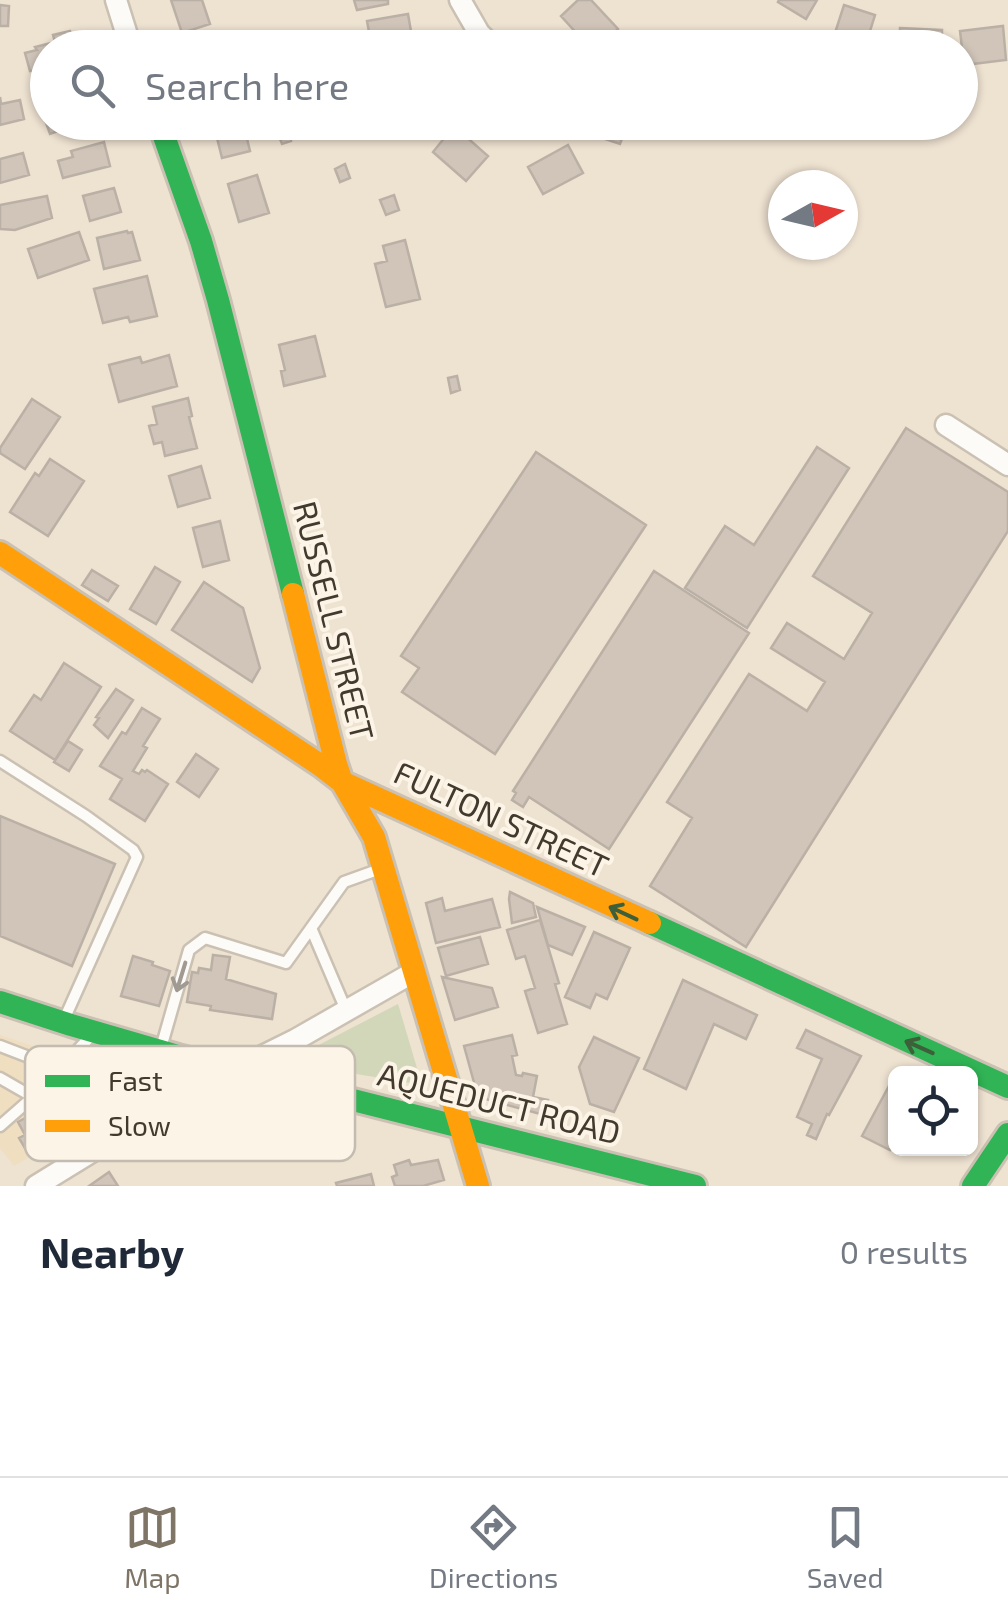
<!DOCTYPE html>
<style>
:root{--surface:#fff;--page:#f2f2f3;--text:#1f2937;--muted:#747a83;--line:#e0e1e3;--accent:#7f7567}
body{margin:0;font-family:"Exo 2",sans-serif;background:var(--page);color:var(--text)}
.controls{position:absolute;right:30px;bottom:30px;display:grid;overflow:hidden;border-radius:15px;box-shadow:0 2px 8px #0004}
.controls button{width:90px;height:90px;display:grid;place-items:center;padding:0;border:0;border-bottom:2px solid var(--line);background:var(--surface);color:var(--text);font:50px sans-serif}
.compass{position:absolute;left:768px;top:170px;width:90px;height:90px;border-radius:50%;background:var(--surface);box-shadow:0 2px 8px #0004;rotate:82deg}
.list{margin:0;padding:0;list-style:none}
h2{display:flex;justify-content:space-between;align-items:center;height:130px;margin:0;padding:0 40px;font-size:42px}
h2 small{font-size:32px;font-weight:400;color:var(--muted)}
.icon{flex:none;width:55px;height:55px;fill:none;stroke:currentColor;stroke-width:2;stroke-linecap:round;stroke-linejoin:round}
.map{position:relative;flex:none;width:1008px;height:1186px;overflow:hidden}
.search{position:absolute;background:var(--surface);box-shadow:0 2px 8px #0004;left:30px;right:30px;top:30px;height:110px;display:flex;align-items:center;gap:25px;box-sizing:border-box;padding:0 35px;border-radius:55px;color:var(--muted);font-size:38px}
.sheet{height:290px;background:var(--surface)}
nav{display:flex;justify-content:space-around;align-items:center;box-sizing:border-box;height:140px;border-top:2px solid var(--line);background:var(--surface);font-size:28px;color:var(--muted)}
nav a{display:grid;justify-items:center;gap:5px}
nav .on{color:var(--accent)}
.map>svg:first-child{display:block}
.built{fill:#f0dec0}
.green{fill:#d1d7b8}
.building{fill:#d1c5b9;stroke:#bbb0a5;stroke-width:2.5}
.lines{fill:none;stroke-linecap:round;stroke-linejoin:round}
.lane-casing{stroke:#cac1b3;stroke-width:15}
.street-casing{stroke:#cac1b3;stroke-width:25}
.fast-casing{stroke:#cac1b3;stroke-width:28}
.slow-casing{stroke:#cac1b3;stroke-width:28}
.lane{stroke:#fcfbf8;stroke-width:10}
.street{stroke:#fcfbf8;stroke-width:20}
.fast{stroke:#30b455;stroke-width:22}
.slow{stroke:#ff9f0a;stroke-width:22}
.oneway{stroke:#3d5f3a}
.oneway2{stroke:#a09a93}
.labels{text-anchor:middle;stroke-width:8;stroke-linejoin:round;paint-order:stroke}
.street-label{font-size:32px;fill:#433a2e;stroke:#fcf4e7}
.key{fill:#fcf4e7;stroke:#c4bcb0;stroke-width:2.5}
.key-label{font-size:28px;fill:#433a2e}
</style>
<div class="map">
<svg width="1008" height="1186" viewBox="0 0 1008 1186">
<rect width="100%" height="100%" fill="#eee2d1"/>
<path class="built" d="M0,1035L136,1081L139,1087L138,1094L14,1166L0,1148Z"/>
<path class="green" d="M398,1004L422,1085L315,1067L309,1050Z"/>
<path class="building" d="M171,0H202L210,24L182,33Z
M354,0H388V4L357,10Z
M578,0H591L618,29L598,48H590L561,16Z
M779,0H817L806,19L778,2Z
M0,5L9,6L8,26H0Z
M844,5L875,15L865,47L834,36Z
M408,14L413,43L407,44L408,48H372L367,21Z
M1003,26L1006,60L964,65L960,31Z
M900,28L942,30V48H899Z
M70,31L75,48H48V80L45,78L38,80L36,70L30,71L25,53L37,50L35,47L55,42L53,35Z
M0,97L1,104L20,100L24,119L0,125Z
M48,119V122H83L50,134L45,120Z
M213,122H243L250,151L222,158Z
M591,122H628L620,144L587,133Z
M454,126L488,156L466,181L433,152Z
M287,128L291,141L282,144L277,131Z
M104,142L110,166L63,178L58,161L73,157L71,151Z
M568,145L583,173L543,194L528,167Z
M23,153L29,175L0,183V159Z
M345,164L350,178L340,182L335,169Z
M257,175L269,213L239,222L228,184Z
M114,188L121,212L90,221L83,196Z
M394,195L399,210L386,215L380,200Z
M47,196L52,218L15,230L0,229V205Z
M127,231L128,233L132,232L140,260L104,269L97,238Z
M79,232L89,260L38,278L28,249Z
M405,240L420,299L386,307L375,264L387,261L383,246Z
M147,276L157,316L130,322L128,317L103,323L94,289Z
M315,336L325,376L284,386L281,371L285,370L279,345Z
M169,355L177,386L119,402L109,365L140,357L142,363Z
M457,376L460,390L451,393L448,378Z
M188,398L192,416L189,417L197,448L165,456L162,442L154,444L149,426L157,424L153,407Z
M32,399L60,417L25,469L0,453V448Z
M906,428L1008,492V531L746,947L650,886L692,818L667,802L749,674L807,711L825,682L771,648L787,623L844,659L872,613L813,576Z
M817,447L849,468L747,628L685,588L725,526L754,545Z
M536,452L646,525L495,754L402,692L419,668L401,656Z
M50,459L84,481L48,536L10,512L35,473L39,476Z
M201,466L210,498L178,507L169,476Z
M220,521L229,560L203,567L193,528Z
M155,567L180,582L156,624L130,609Z
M92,570L118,586L108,601L82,585Z
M654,571L749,633L609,849L529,797L523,807L512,800L516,793L513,791Z
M204,582L243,608L260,668L252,682L172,630Z
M64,663L101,687L55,760L10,731L34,695L41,700Z
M116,689L133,700L108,738L94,725L99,718L96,717Z
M142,708L160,719L143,746L147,748L133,771L139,774L142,770L145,772L147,770L168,784L145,821L110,799L122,779L100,766L122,732L126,734Z
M68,741L82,750L69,771L54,762Z
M196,754L218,769L199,797L177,782Z
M0,816L115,864L72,966L0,936Z
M510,892L533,903L536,917L512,923L509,899Z
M442,898L445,911L492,899L500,927L436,943L426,903Z
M537,907L585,927L572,955L548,945Z
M540,920L559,983L555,984L567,1024L538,1033L525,991L535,988L525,956L516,959L507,930Z
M594,932L630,948L607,999L596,994L590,1008L565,997Z
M480,937L488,964L446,976L438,948Z
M213,955L230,957L226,979L276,994L272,1019L210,1010L211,1006L187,1002L192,972L198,973L199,968L211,970Z
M133,956L153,962L152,965L170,971L159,1006L121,996Z
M442,977L492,988L498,1007L455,1020Z
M683,980L757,1015L746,1039L714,1024L686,1089L644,1069Z
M806,1030L861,1056L829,1115L827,1114L816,1139L807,1135L812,1124L797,1117L822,1059L797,1048Z
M512,1035L517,1055L512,1056L516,1075L522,1076L523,1073L537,1076L533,1097L548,1100L544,1115L478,1097L464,1046Z
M594,1037L639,1058L614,1112L590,1104L579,1067Z
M891,1082L896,1084V1139L890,1150L862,1136Z
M75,1091L91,1120L29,1155L19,1138L25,1135L18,1122Z
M409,1160L411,1165L438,1160L444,1180L423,1186H395L392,1177L397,1175L394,1165Z
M109,1172L118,1186H89Z
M371,1174L374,1186H337L336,1183Z"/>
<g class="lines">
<defs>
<path id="lane" d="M0,761L86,816L133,850L137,857L63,1022
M311,928L346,1010
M0,1046L60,1069L107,1092
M161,1048L189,950L205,938L286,963L344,882L383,868
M0,1078L33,1097
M0,1126L33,1097L92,1035"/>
<path id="street" d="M116,0L131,48
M460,0L479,33L494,48
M946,425L1008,465
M36,1186L184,1095L295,1040L414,972"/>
<path id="fast" d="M159,122L201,241L218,300L293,594
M650,923L1008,1087
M0,1002L71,1025L178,1056L695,1186
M973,1186L1008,1134"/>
<path id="slow" d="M0,553L320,765L342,782L650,923
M293,594L336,764L342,782L374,837L478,1186"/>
</defs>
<use href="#lane" class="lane-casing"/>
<use href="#street" class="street-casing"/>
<use href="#fast" class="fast-casing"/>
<use href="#slow" class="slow-casing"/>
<use href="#lane" class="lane"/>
<use href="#street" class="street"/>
<use href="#fast" class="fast"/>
<use href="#slow" class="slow"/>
</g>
<defs><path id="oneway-shaft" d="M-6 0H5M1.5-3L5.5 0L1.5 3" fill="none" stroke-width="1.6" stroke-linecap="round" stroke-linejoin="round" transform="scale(2.5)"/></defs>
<g class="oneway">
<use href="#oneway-shaft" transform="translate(623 913) rotate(-155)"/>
<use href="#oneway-shaft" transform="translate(919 1047) rotate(-156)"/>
</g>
<use class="oneway2" href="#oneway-shaft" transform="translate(181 977) rotate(107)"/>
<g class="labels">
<g class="street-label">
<text transform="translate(333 621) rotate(76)" y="11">RUSSELL STREET</text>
<text transform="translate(501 820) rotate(25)" y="11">FULTON STREET</text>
<text transform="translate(499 1104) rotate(14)" y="11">AQUEDUCT ROAD</text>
</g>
</g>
<rect x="25" y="1046" width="330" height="115" rx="15" class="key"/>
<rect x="45" y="1075" width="45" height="12" fill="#30b455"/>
<rect x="45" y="1120" width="45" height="12" fill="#ff9f0a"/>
<g class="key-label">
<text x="108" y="1091">Fast</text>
<text x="108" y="1136">Slow</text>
</g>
</svg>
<div class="controls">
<button><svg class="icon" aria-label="locate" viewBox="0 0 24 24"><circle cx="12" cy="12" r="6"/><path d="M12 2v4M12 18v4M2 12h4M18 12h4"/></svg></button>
</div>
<svg class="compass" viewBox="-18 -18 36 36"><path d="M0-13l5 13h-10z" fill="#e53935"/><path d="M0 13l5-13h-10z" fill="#747a83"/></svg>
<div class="search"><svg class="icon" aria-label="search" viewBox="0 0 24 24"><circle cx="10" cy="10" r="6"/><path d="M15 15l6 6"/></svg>Search here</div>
</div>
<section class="sheet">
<h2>Nearby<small>0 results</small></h2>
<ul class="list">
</ul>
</section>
<nav>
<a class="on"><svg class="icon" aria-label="map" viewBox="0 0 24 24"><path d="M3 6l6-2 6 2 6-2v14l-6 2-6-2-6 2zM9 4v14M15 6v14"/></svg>Map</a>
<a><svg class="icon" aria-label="directions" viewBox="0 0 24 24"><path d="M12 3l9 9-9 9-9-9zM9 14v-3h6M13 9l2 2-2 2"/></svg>Directions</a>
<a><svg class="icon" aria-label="saved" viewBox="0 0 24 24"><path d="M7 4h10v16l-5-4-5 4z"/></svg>Saved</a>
</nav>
